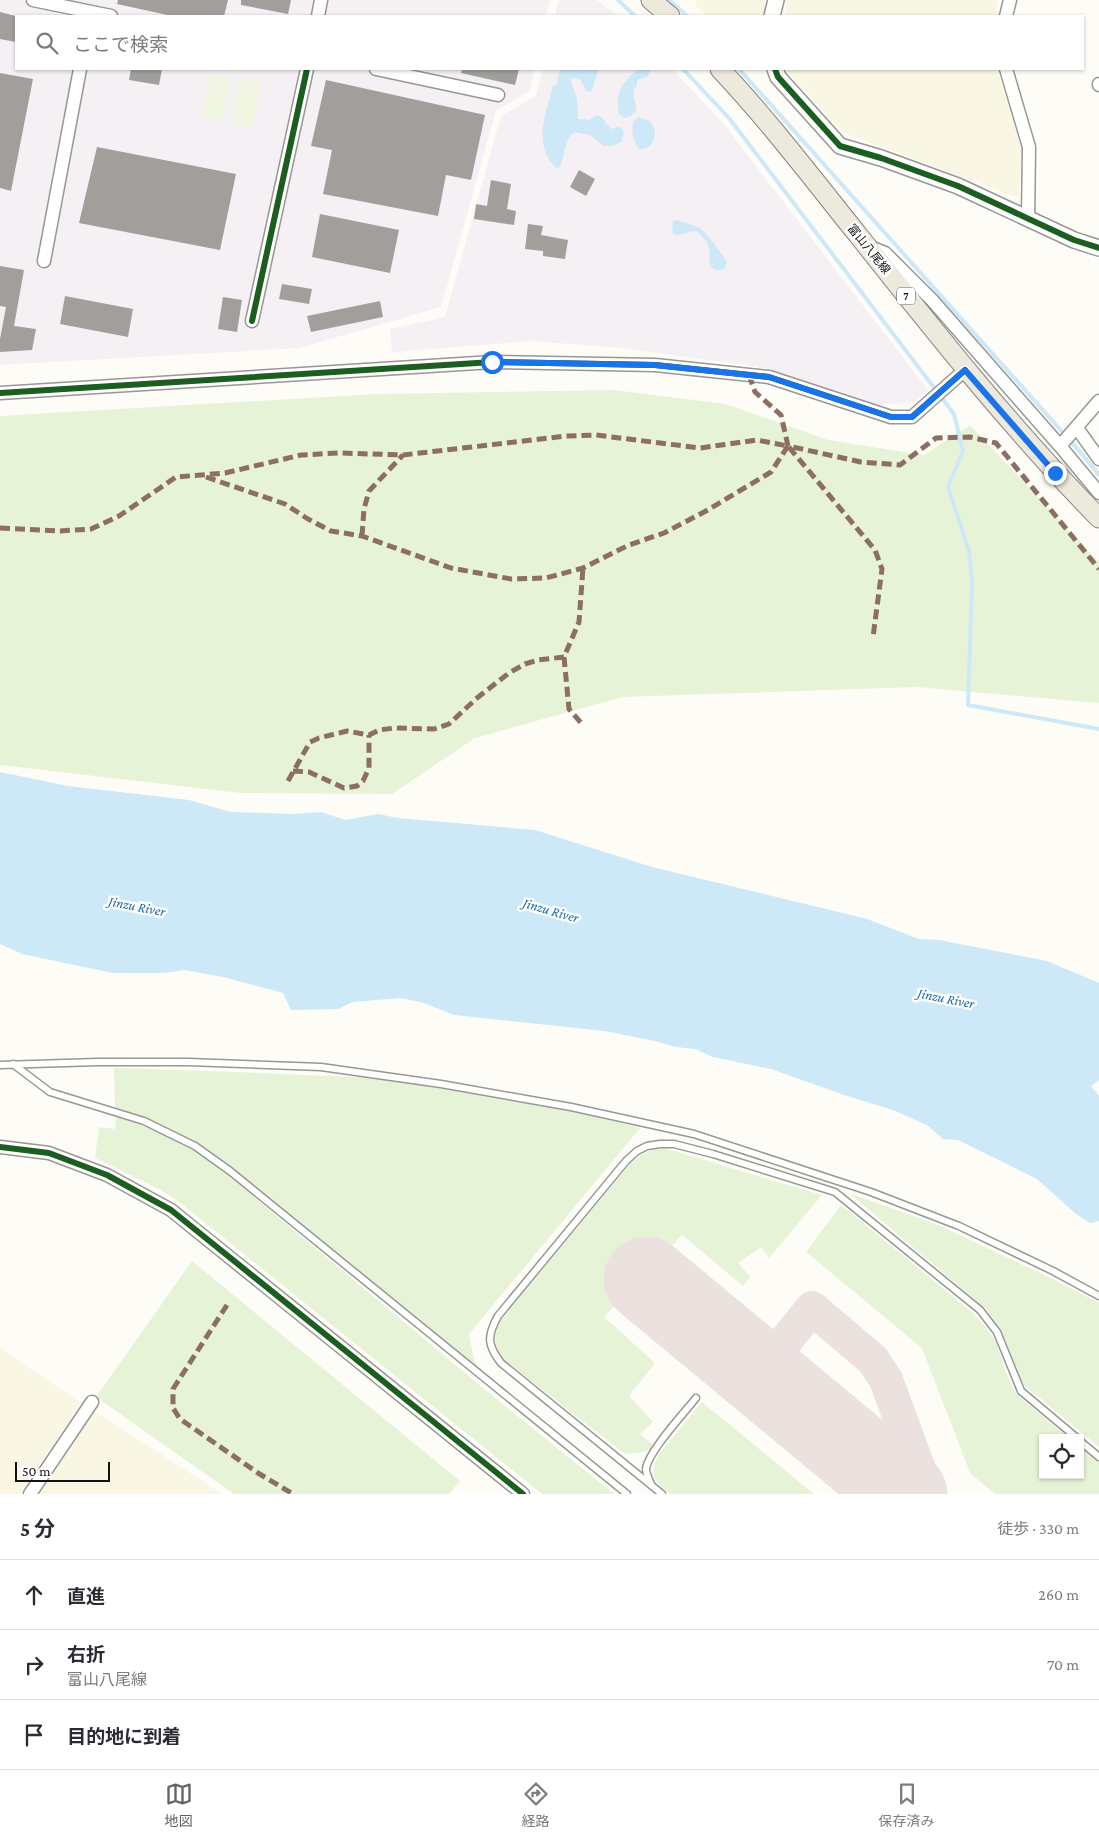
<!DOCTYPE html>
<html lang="ja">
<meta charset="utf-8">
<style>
:root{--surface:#fff;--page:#f2f2f3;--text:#2b2b33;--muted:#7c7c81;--line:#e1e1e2;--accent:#646362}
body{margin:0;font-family:"Crimson Pro","Noto Sans JP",serif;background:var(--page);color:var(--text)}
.controls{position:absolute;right:15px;bottom:15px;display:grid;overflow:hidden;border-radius:0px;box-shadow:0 1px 4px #0004}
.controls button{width:45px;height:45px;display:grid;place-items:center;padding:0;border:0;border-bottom:1px solid var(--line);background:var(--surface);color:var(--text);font:25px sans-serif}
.scale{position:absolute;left:15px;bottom:12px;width:95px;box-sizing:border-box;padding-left:5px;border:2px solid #111;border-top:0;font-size:14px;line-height:18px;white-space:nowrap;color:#111;-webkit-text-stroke:4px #fff;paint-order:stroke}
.stop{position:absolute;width:15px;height:15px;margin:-11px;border:4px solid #1a73e8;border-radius:50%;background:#fff}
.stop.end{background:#1a73e8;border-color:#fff;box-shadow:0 1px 5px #0008}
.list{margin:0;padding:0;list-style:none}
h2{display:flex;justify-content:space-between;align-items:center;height:65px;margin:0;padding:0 20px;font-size:21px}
h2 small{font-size:16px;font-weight:400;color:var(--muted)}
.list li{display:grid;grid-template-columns:32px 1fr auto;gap:15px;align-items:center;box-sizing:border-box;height:70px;padding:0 20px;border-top:1px solid var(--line)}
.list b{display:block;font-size:19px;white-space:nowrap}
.list p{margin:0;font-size:16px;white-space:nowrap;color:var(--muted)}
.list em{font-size:16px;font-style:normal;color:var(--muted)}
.icon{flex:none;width:28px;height:28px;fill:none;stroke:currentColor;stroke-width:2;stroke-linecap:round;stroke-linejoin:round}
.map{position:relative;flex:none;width:1099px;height:1494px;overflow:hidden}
.search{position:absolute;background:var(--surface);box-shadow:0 1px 4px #0004;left:15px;right:15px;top:15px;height:55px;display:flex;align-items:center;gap:12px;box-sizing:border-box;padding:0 18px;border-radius:0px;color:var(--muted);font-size:19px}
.sheet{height:275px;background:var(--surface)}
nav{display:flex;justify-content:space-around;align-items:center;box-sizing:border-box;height:70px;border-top:1px solid var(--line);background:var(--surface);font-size:14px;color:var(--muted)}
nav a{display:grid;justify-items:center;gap:2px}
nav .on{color:var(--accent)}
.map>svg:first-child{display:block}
.industrial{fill:#f5f0f3}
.farmland{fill:#f9f7e4}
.green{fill:#e7f3d7}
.pitch{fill:#f0f6e1}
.water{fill:#cde8f7}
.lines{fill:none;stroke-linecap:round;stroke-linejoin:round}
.stream{stroke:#cde8f7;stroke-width:4}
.taxiway{stroke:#ebe1df;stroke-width:34}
.runway{stroke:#ebe1df;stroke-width:85}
.building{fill:#a19f9c}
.service-casing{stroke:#979795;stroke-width:9}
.minor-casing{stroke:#979795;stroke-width:15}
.tertiary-casing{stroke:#979795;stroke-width:18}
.primary-casing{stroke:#858482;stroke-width:21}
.service{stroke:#fffffe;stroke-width:6}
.minor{stroke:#fffffe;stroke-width:12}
.tertiary{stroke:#fffffe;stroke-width:15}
.primary{stroke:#ede9dc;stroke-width:19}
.quiet{stroke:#8d6e63;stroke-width:5;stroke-dasharray:10 5;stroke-linecap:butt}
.cycleway-casing{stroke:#fff;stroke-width:9}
.cycleway{stroke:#1b5e20;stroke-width:6}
.route{stroke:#1a73e8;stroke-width:6}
.labels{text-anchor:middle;stroke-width:5;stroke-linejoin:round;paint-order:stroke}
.shield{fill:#fff;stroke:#585858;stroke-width:1}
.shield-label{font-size:11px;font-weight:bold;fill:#111}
.street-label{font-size:12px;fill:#111;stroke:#fff}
.water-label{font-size:14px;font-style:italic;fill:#1768a6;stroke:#fff}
</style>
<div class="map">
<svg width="1099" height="1494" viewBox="0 0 1099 1494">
<rect width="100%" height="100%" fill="#fdfcf7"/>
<path class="industrial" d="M0,0H550L546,16H16V69H534L530,90L496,111L441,307L299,348L0,365Z
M559,0H596L619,16H555Z
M543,69H672L722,122L928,390L915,401L874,406L766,368L622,348L531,341L392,352L390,329L445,317L501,116L536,96Z"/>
<path class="farmland" d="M696,0H768L764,16H706L695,5Z
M788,0H998L995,16H784Z
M785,69H997L1022,150L1019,198L844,133Z
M0,1348L81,1403L20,1494H0Z
M92,1409L222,1494H35Z"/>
<path class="green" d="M614,390L726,404L828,440L924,455L970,425L1099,562V703L917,687L623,697L475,738L392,794L241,793L0,765V416L377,394Z
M114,1068L237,1072L373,1078L550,1106L640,1128L469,1334L474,1360L487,1384L205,1148L157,1122L115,1107Z
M116,1116L156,1131L206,1157L483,1388L614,1494H542L178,1201L159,1189L95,1158L99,1127L115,1129Z
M664,1148L822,1195L769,1258L761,1247L738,1263L751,1277L743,1286L682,1235L604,1317L655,1363L629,1396L653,1422L640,1434L654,1446L648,1451L625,1454L504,1360C493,1343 493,1337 502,1319L630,1164C641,1155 649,1149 664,1148Z
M849,1193L938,1225L1053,1279L1099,1303V1447L1023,1384L1000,1328L986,1309Z
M841,1205L972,1312L984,1325L996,1342L1005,1370L1016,1394L1069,1438H1043V1475H1080V1447L1099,1462V1494H995L970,1473L922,1348L806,1252Z
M192,1261L460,1481L449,1494H234L96,1397Z
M702,1402L814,1494H670C654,1480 648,1475 659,1454Z"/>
<path class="pitch" d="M210,73L231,77L222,122L201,117Z
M240,79L261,83L252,128L231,123Z"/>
<path class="water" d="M561,69H599L591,92L586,91L580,79L572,78L571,82L577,99L578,119L589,120L598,115C605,118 606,126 612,129L618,127L622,128L624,133L621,142L613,146H604L590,135L574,132C564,141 565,155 560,167L556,168C532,144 546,113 553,86L558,84L557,79Z
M639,69H651L647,77L637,80V86C629,92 637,102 636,111L631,116L625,118L619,114C615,92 622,82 639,69Z
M639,117L650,121L655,130C655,141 651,150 639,149C632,139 632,133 633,122Z
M678,220C685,224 692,224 700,228C705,231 724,256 727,262L724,269L716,270L712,268L709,261C712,249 707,238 696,231L677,235L672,233L673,221Z
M0,772L68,786L189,800L231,812L294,814L321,812L345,820L378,814L398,818L535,830L652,867L867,919L919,939L939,940L1047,961L1099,983V1080L1091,1086L1099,1096V1221L1090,1223L1076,1214L1037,1179L958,1140L943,1139L927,1125L893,1110L844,1095L771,1069L713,1057L695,1049L676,1047L655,1041L605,1031L454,1015L424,1003L401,998L353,1002L338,1009L291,1010L283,993L223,977L184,970L164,973H113L22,954L0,944Z"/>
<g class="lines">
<path class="stream" d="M618,0L635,16
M669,0L687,16
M683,69L729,118L954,414L963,451L948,487L969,551L972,582L968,705L1099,729
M739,69L1082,454L1099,475"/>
<path class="taxiway" d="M760,1373L812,1308L873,1360L886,1380L928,1494"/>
<path class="runway" d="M646,1279L905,1494"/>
</g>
<path class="building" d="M118,0H228L224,16H172L117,4Z
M241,0H291L288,14L241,5Z
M0,12L16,16V42L0,39Z
M131,69H162L159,85L129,80Z
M462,69H519L515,85L461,73Z
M0,73L33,79L11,191L0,188Z
M326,80L485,115L471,180L446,175L438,216L323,194L332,150L311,146Z
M97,147L236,174L220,250L79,223Z
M579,170L595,179L586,196L570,187Z
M491,180L511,184L507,209L516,211L514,225L474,219L476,204L487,206Z
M320,214L399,230L390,273L312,257Z
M528,224L543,226L541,235L568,240L565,259L543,256V251L525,249Z
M0,266L24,270L14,326L36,329L32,350L0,352V339L6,307L0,306Z
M282,284L312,289L309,304L279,299Z
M65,296L133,309L128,337L60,324Z
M223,297L242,300L237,332L218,329Z
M380,301L383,317L311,332L307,316Z"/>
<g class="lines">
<defs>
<path id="service" d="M13,1064L50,1092L144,1121L195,1146L230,1171L627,1494
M0,1065L98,1062H188L321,1067L441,1084L571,1107L694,1134L871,1192L959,1226L1053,1271L1099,1296
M1080,1441L1099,1457
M651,1484C649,1479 646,1474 646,1469C648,1452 684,1413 696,1398
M662,1494L501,1363C487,1345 487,1336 498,1316L626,1161L637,1151L647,1146L660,1144H674L713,1154L835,1192L980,1310L997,1332L1021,1391L1077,1438"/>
<path id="minor" d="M33,0L111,16
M318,16L321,0
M1006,16L1010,0
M376,69L498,95
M1006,69L1029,147L1028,220
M1099,84V85
M870,247L885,253L932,300L1060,446
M44,261L80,69
M252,321L307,69
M0,393L493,362L655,365L769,377L891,417H912L965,370
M1099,401L1060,446L1099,493
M1077,428L1099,459
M0,1147L49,1153L107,1175L171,1210L523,1494
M30,1494L92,1402"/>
<path id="tertiary" d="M772,16L776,0
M775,69L778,77L840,146L881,158L958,186L1074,240L1099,248"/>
<path id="primary" d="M651,0L670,16
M720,69C769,121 813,179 858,235C935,332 1012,429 1099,518"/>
</defs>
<use href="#service" class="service-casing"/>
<use href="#minor" class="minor-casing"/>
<use href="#tertiary" class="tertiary-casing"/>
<use href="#primary" class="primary-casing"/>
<use href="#service" class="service"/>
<use href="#minor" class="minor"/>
<use href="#tertiary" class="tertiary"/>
<use href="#primary" class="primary"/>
<path class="quiet" d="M749,375L755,392L781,415L788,446L861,462L900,465L936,438L970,437L996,443L1099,569
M206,477L285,504L308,519L331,531L362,536L451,568L511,579L546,578L583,568L629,545L664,533L706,511L771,472L788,446
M0,528L60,531L91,529L119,516L176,477L225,473L301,455L339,453L403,455L566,436L596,435L700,448L757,440L788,446L875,550L882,569L873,637
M362,536L364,509L369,491L403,455
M564,657L569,709L582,724
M293,771L309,772L344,788L357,786L363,781L369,768V735
M288,781L310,742L319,738L347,731L369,735L379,730L395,728L434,729L449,724L477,698L509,673L525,664L538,660L564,657L579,622L583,568
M227,1305L173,1389V1408L180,1419L258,1473L293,1494"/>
<defs>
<path id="cycleway" d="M775,69L778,77L840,146L881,158L958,186L1074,240L1099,248
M252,321L307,69
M0,393L493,362L655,365L769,377L891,417H912L965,370
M0,1147L49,1153L107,1175L171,1210L523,1494"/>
</defs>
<use href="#cycleway" class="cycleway-casing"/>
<use href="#cycleway" class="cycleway"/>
</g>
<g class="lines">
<path class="route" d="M492,362L655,365L769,377L891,417H912L965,370L1055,473"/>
</g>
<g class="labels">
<rect class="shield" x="897" y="287.5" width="18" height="17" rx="4"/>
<g class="shield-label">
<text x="906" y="300">7</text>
</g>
<g class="street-label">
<text transform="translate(869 249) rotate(51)" y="4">富山八尾線</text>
</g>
<g class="water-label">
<text transform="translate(137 906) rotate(11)" y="5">Jinzu River</text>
<text transform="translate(551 910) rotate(16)" y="5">Jinzu River</text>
<text transform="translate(946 998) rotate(11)" y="5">Jinzu River</text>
</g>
</g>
</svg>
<div class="controls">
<button><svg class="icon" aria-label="locate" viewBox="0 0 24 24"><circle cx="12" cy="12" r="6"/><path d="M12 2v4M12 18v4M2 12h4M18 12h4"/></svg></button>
</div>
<div class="scale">50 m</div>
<div class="stop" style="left:492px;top:362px"></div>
<div class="stop end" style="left:1055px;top:473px"></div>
<div class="search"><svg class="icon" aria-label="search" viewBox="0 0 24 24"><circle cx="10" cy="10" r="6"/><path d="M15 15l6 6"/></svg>ここで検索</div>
</div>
<section class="sheet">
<h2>5 分<small>徒歩 · 330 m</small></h2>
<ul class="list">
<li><svg class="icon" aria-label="ahead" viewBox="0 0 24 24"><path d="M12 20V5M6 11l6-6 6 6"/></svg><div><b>直進</b></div><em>260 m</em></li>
<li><svg class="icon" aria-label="right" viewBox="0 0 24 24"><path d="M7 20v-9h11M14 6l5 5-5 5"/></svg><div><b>右折</b><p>富山八尾線</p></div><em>70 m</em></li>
<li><svg class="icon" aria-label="arrive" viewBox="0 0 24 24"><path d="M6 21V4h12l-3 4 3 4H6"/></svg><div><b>目的地に到着</b></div></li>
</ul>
</section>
<nav>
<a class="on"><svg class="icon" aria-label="map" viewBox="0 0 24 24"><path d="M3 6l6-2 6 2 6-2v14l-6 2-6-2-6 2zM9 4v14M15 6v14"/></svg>地図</a>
<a><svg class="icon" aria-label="directions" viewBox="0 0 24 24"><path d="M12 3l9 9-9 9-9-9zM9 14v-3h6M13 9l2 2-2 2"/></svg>経路</a>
<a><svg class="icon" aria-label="saved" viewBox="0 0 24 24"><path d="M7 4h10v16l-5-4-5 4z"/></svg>保存済み</a>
</nav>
